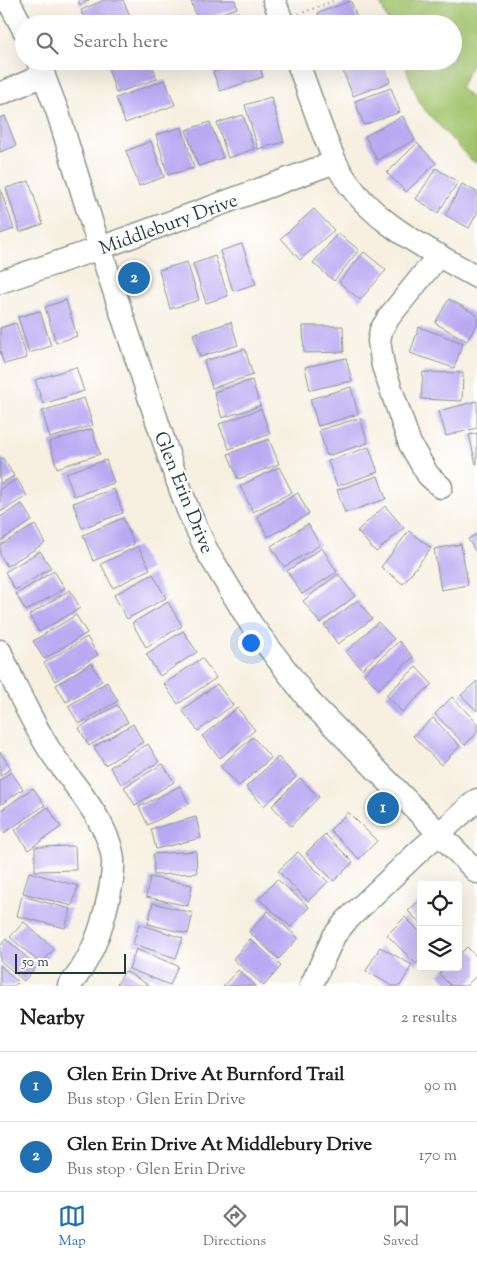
<!DOCTYPE html>
<meta charset="utf-8">
<style>
:root{--surface:#fff;--page:#f2f2f2;--text:#202124;--muted:#757577;--line:#e0e0e0;--accent:#1f6fb2}
body{margin:0;font-family:"Sorts Mill Goudy",serif;background:var(--page);color:var(--text)}
.controls{position:absolute;right:15px;bottom:15px;display:grid;overflow:hidden;border-radius:5px;box-shadow:0 5px 20px #0002}
.controls button{width:45px;height:45px;display:grid;place-items:center;padding:0;border:0;border-bottom:1px solid var(--line);background:var(--surface);color:var(--text);font:25px sans-serif}
.scale{position:absolute;left:15px;bottom:12px;width:111px;box-sizing:border-box;padding-left:5px;border:2px solid #1f3d34;border-top:0;font-size:14px;line-height:18px;white-space:nowrap;color:#1f3d34;-webkit-text-stroke:4px #fff;paint-order:stroke}
.you{position:absolute;left:250px;top:642px;width:18px;height:18px;margin:-12px;border:4px solid #fff;border-radius:50%;background:#1a73e8;box-shadow:0 0 0 8px #1a73e833}
.badge{display:grid;place-items:center;width:32px;height:32px;border-radius:50%;background:var(--accent);color:#fff;font-size:16px;font-weight:700}
.pin{position:absolute;translate:-50% -50%;border:2px solid #fff;box-shadow:0 1px 5px #0006}
.list{margin:0;padding:0;list-style:none}
h2{display:flex;justify-content:space-between;align-items:center;height:65px;margin:0;padding:0 20px;font-size:21px}
h2 small{font-size:16px;font-weight:400;color:var(--muted)}
.list li{display:grid;grid-template-columns:32px 1fr auto;gap:15px;align-items:center;box-sizing:border-box;height:70px;padding:0 20px;border-top:1px solid var(--line)}
.list b{display:block;font-size:19px;white-space:nowrap}
.list p{margin:0;font-size:16px;white-space:nowrap;color:var(--muted)}
.list em{font-size:16px;font-style:normal;color:var(--muted)}
.icon{flex:none;width:28px;height:28px;fill:none;stroke:currentColor;stroke-width:2;stroke-linecap:round;stroke-linejoin:round}
.map{position:relative;flex:none;width:477px;height:986px;overflow:hidden}
.search{position:absolute;background:var(--surface);box-shadow:0 5px 20px #0002;left:15px;right:15px;top:15px;height:55px;display:flex;align-items:center;gap:12px;box-sizing:border-box;padding:0 18px;border-radius:28px;color:var(--muted);font-size:19px}
.sheet{height:205px;background:var(--surface)}
nav{display:flex;justify-content:space-around;align-items:center;box-sizing:border-box;height:70px;border-top:1px solid var(--line);background:var(--surface);font-size:14px;color:var(--muted)}
nav a{display:grid;justify-items:center;gap:2px}
nav .on{color:var(--accent)}
.map>svg:first-child{display:block}
.green{fill:#a3c46d;stroke:#618050}
.building{fill:#b9a9f2}
.lines{fill:none;stroke-linecap:round;stroke-linejoin:round}
.minor-casing{stroke:#8b968a;stroke-width:25}
.path{stroke:#8b968a;stroke-width:2.5;stroke-dasharray:1 4;stroke-linecap:butt}
.minor{stroke:#fff;stroke-width:22}
.labels{text-anchor:middle;stroke-width:4;stroke-linejoin:round;paint-order:stroke}
.street-label{font-size:19px;fill:#1f3d34;stroke:#fff}
</style>
<div class="map">
<svg width="477" height="986" viewBox="0 0 477 986">
<rect width="100%" height="100%" fill="#fff"/>
<filter id="ink" filterUnits="userSpaceOnUse"><feTurbulence type="fractalNoise" baseFrequency=".02" numOctaves="2"/><feDisplacementMap in="SourceGraphic" scale="10" xChannelSelector="R" yChannelSelector="G"/><feConvolveMatrix kernelMatrix="1 2 1 2 8 2 1 2 1" color-interpolation-filters="sRGB"/></filter>
<filter id="wash" filterUnits="userSpaceOnUse"><feTurbulence type="fractalNoise" baseFrequency=".0096" numOctaves="4" result="noise"/><feDisplacementMap in="SourceGraphic" scale="20" xChannelSelector="R" yChannelSelector="G"/><feGaussianBlur stdDeviation="1.12" result="paint"/><feColorMatrix in="noise" values="0 0 0 0 0 0 0 0 0 0 0 0 0 0 0 0 0 1.4 0 .05"/><feComposite in="paint" operator="in"/></filter>
<g filter="url(#wash)">
<rect width="100%" height="100%" fill="#f7f0e1"/>
<path class="green" d="M379,0H477V55L460,88L477,103V163L471,160L421,106L403,61H453V24H389Z"/>
<g id="blocks">
<path class="building" d="M78,0H89L80,5Z
M104,0H123L131,18L117,24H87L81,10Z
M196,0H235L237,8L198,21L191,1Z
M351,1L359,24H322L318,13Z
M239,12L243,24H203V23Z
M126,61H151L157,79L116,93L108,67Z
M211,61H230V62L213,67Z
M245,61H258L263,77L220,91L213,72Z
M338,61H355V62L340,67Z
M369,61H382L390,82L353,96L343,71Z
M165,80L175,105L125,123L116,98Z
M391,88L400,112L364,125L355,101Z
M271,97L284,142L258,149L245,105Z
M243,115L254,149L228,158L217,123Z
M5,116L16,146L0,152V118Z
M403,116L415,140L377,160L365,136Z
M210,122L223,158L198,166L186,130Z
M182,127L194,168L168,175L156,135Z
M151,141L164,177L139,186L126,151Z
M417,143L436,163L406,192L387,173Z
M436,168L458,182L438,213L416,199Z
M29,181L43,224L20,232L6,188Z
M462,184L477,192V213L469,228L445,215Z
M0,188L14,229L0,234Z
M314,209L334,230L300,260L281,238Z
M338,233L359,250L334,281L313,263Z
M242,244L256,284L233,291L220,251Z
M364,252L386,270L360,300L339,282Z
M215,256L228,296L206,303L193,264Z
M187,262L199,300L170,309L159,270Z
M449,299L477,315V324L467,341L435,323Z
M66,300L77,336L56,343L45,307Z
M40,311L51,346L29,353L18,317Z
M231,322L238,345L200,357L193,334Z
M16,323L27,358L4,364L0,351V328Z
M303,326H343L344,352L304,353Z
M419,327L463,343L454,368L410,353Z
M245,349L253,375L212,388L204,361Z
M346,358L352,381L310,390L305,367Z
M76,367L84,391L43,404L35,380Z
M423,372L463,373L462,401L421,399Z
M252,380L260,406L222,418L214,392Z
M351,387L358,414L318,426L310,399Z
M84,398L93,425L50,438L42,411Z
M477,401V428L446,436L439,411Z
M261,409L270,434L229,449L219,424Z
M360,418L368,443L327,456L319,430Z
M92,429L100,454L57,468L49,442Z
M477,433V464H476L469,435Z
M269,439L279,464L238,479L228,454Z
M369,447L378,472L337,486L328,461Z
M3,458L14,476L0,484V460Z
M106,460L114,483L74,496L66,473Z
M279,467L292,492L253,512L240,486Z
M378,476L386,499L345,513L337,490Z
M17,479L27,496L0,512V489Z
M114,489L123,513L82,528L73,503Z
M298,493L309,514L268,537L257,516Z
M22,504L32,521L0,541V517Z
M385,506L404,528L376,552L357,531Z
M123,518L134,544L93,561L83,535Z
M308,524L320,545L284,567L271,546Z
M35,525L45,543L7,566L0,555V545Z
M409,531L431,548L403,584L381,567Z
M477,534V554L468,539Z
M461,544L468,585L441,590L434,549Z
M138,546L150,569L113,588L101,564Z
M322,548L337,572L302,594L287,571Z
M40,551L51,568L15,590L5,572Z
M54,571L65,588L26,611L16,594Z
M153,574L166,598L127,619L114,595Z
M338,574L355,596L320,623L303,601Z
M70,590L80,608L39,632L29,615Z
M358,600L372,619L338,644L324,625Z
M168,602L182,626L146,647L132,623Z
M76,615L87,633L44,659L33,641Z
M378,622L394,639L362,669L346,652Z
M183,631L197,652L160,676L146,654Z
M87,637L98,655L55,681L44,663Z
M399,641L413,657L379,689L364,674Z
M202,658L216,678L178,704L164,684Z
M91,663L102,681L66,702L56,685Z
M416,667L432,684L402,712L386,695Z
M477,681V711L461,695Z
M107,682L118,701L79,724L68,706Z
M217,684L233,705L198,731L182,710Z
M452,697L477,723V733L465,745L435,714Z
M117,705L128,722L89,746L79,728Z
M237,708L255,730L220,758L202,736Z
M433,718L460,746L441,765L413,736Z
M133,724L143,742L105,765L94,747Z
M253,737L271,758L239,786L220,766Z
M148,744L159,762L121,784L110,767Z
M0,752L11,768L0,776Z
M278,757L296,777L264,806L246,787Z
M163,764L174,782L135,805L124,787Z
M11,772L23,789L0,805V780Z
M300,778L319,797L291,826L272,806Z
M180,786L189,804L148,825L139,807Z
M33,788L45,805L4,833L0,828V811Z
M48,807L61,827L28,850L15,830Z
M348,812L377,841L359,859L330,830Z
M196,817L201,838L156,849L151,829Z
M325,834L353,862L334,881L306,853Z
M75,846L76,870L35,871V847Z
M196,851L197,873L154,875L153,854Z
M298,852L328,882L308,901L278,871Z
M29,872L78,886L72,906L23,893Z
M150,877L192,885L188,906L146,897Z
M277,879L309,907L291,927L259,899Z
M22,896L71,909L65,928L17,916Z
M421,899V924L408,911Z
M153,903L193,913L188,934L148,924Z
M268,911L298,938L279,959L249,932Z
M405,917L421,933V959L416,964L387,935Z
M24,922L54,949L41,964L10,937Z
M139,924L183,938L176,958L133,944Z
M6,939L37,966L24,981L0,960V946Z
M250,939L281,966L264,986L233,959Z
M380,947L412,965L400,986H392L366,971Z
M467,947L477,957V975L466,986H451L439,974L446,967H458V956Z
M136,949L178,966L170,985L129,969Z
M0,965L18,982L14,986H0Z
M238,970L256,986H223Z
M125,971L150,986H116Z"/>
</g>
</g>
<g filter="url(#ink)">
<use href="#blocks" fill-opacity="0" stroke="#8b968a" stroke-width="1"/>
<g class="lines">
<defs>
<path id="minor" d="M8,0L24,30
M274,0L283,24
M38,61L58,113L92,224L172,466L188,510L207,551L251,624L311,703L477,872
M297,61C310,94 320,129 335,161C362,218 425,248 477,277
M0,94L44,75
M439,255L389,317L381,330L379,341L383,366L410,444L428,475L441,487
M0,282L100,248L335,162
M0,651C14,684 30,718 49,749C69,780 110,823 113,860C114,878 109,895 105,912C98,940 88,964 69,986
M311,986L334,936L346,921L417,853L477,800"/>
</defs>
<use href="#minor" class="minor-casing"/>
<path class="path" d="M299,14L336,0"/>
<use href="#minor" class="minor"/>
</g>
</g>
<g class="labels">
<g class="street-label">
<text transform="translate(168 223) rotate(-20)" y="7">Middlebury Drive</text>
<text transform="translate(185 492) rotate(68)" y="7">Glen Erin Drive</text>
</g>
</g>
</svg>
<div class="controls">
<button><svg class="icon" aria-label="locate" viewBox="0 0 24 24"><circle cx="12" cy="12" r="6"/><path d="M12 2v4M12 18v4M2 12h4M18 12h4"/></svg></button>
<button><svg class="icon" aria-label="layers" viewBox="0 0 24 24"><path d="M12 4l9 5-9 5-9-5zM3 14l9 5 9-5"/></svg></button>
</div>
<div class="scale">50 m</div>
<div class="you"></div>
<div class="pin badge" style="left:383px;top:808px">1</div>
<div class="pin badge" style="left:134px;top:278px">2</div>
<div class="search"><svg class="icon" aria-label="search" viewBox="0 0 24 24"><circle cx="10" cy="10" r="6"/><path d="M15 15l6 6"/></svg>Search here</div>
</div>
<section class="sheet">
<h2>Nearby<small>2 results</small></h2>
<ul class="list">
<li><span class="badge">1</span><div><b>Glen Erin Drive At Burnford Trail</b><p>Bus stop · Glen Erin Drive</p></div><em>90 m</em></li>
<li><span class="badge">2</span><div><b>Glen Erin Drive At Middlebury Drive</b><p>Bus stop · Glen Erin Drive</p></div><em>170 m</em></li>
</ul>
</section>
<nav>
<a class="on"><svg class="icon" aria-label="map" viewBox="0 0 24 24"><path d="M3 6l6-2 6 2 6-2v14l-6 2-6-2-6 2zM9 4v14M15 6v14"/></svg>Map</a>
<a><svg class="icon" aria-label="directions" viewBox="0 0 24 24"><path d="M12 3l9 9-9 9-9-9zM9 14v-3h6M13 9l2 2-2 2"/></svg>Directions</a>
<a><svg class="icon" aria-label="saved" viewBox="0 0 24 24"><path d="M7 4h10v16l-5-4-5 4z"/></svg>Saved</a>
</nav>
